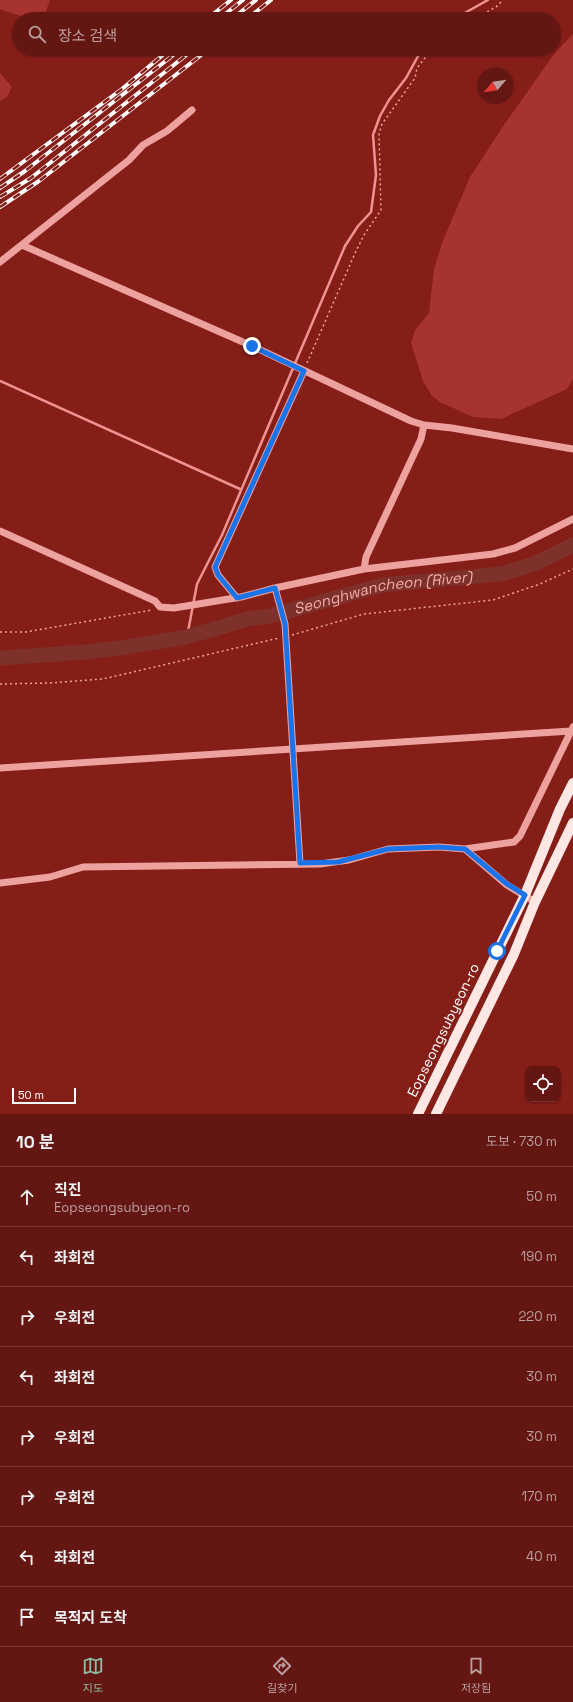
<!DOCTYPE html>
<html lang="ko">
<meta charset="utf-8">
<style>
:root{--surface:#641612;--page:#6c2320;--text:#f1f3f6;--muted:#bb9f9f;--line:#783532;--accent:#8abfa5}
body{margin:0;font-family:"Space Grotesk","Noto Sans KR",sans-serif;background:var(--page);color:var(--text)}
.controls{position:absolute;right:12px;bottom:12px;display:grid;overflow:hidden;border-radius:8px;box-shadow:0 1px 3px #0004}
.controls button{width:36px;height:36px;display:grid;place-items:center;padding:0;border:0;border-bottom:1px solid var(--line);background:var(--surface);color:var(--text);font:20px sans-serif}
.compass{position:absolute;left:477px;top:68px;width:36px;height:36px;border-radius:50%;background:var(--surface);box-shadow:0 1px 3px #0004;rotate:241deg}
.scale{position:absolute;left:12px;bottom:10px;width:64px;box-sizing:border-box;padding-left:4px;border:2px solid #fff;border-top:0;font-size:11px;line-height:14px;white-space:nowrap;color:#fff;-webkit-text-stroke:3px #861e18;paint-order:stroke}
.stop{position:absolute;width:12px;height:12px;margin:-9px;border:3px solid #1a73e8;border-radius:50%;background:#fff}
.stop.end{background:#1a73e8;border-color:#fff;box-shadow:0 1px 4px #0008}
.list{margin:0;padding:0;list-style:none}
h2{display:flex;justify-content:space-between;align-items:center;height:52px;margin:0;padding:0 16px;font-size:17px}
h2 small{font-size:13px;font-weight:400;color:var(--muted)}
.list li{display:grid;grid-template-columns:26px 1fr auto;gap:12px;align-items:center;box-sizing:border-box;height:60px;padding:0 16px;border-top:1px solid var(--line)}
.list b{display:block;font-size:15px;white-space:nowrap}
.list p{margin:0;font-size:13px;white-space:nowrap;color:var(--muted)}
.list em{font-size:13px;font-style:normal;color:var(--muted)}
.icon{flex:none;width:22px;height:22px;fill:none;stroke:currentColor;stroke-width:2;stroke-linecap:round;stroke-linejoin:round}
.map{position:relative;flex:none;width:573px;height:1114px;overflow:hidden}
.search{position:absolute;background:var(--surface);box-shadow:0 1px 3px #0004;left:12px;right:12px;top:12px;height:44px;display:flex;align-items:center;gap:10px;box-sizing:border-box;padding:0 14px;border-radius:22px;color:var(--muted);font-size:15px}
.sheet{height:532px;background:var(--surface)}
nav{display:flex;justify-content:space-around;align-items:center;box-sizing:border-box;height:56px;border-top:1px solid var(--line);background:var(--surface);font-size:11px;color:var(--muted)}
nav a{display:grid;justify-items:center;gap:2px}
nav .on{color:var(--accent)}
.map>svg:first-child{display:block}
.green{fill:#a7332e}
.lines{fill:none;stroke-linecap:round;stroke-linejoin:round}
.stream{stroke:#ef9391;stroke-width:2.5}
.river{stroke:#7e302b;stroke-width:15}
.path{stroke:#eda29f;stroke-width:1.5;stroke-dasharray:2 3;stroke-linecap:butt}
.minor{stroke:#eda29f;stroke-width:7}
.major{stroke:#ffe7e4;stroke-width:10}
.rail-casing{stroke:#fff;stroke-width:4}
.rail{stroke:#861e18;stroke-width:2.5;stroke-dasharray:8;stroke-linecap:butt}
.route{stroke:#1a73e8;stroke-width:5}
.labels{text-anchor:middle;stroke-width:4;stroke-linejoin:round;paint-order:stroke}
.street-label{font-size:14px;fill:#fff;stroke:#861e18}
.water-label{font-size:15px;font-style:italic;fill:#f4adaa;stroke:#861e18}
</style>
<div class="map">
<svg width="573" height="1114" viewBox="0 0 573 1114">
<rect width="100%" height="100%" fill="#861e18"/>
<path class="green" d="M0,0H50L43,19H29L0,9Z
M573,34V379L567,389L501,419L473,417L440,402L432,396L423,381L411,343L415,330L429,313L434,269L442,243L470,177L506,122L554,54Z
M0,73L12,87L7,97L0,101Z"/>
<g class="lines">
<path class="stream" d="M454,19L488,0
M0,381L240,489
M187,637L197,584L222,535L345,246L358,226L371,212L376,175L373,135L380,116L389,100L406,78L422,49"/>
<path class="river" id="s1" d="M0,658L86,652L127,647L187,637L248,619L270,616L383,585L501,574L534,564L573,545"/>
<path class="path" d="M474,19L496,7L503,0
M307,363L356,251L364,235L381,210L379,134L382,124L415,78L417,68L432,49
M0,632H26L152,610
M292,635L364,614L493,600L540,584L573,569
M0,684L50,683L103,679L279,638"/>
<path class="minor" d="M22,245L252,346L411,421L424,425L452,428L573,449
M0,262L129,160L143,145L167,131L192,110
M0,531L155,601L160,607L174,608L241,597L275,588L364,569L493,554L515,548L573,519
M364,569L366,557L421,439L424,425
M275,588L285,624L300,863
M237,598L218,575L215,567L304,371
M0,768L571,731
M465,849L514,842L520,836L573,727
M0,883L50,877L83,867L320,864L349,860L388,849L439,847L465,849L507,885L535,902"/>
<path class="major" d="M418,1114L525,895L560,809L573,783
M436,1114L514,954L535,902L573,823"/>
<defs>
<path id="rail" d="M207,19L231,0
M219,19L243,0
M232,19L256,0
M247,19L271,0
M0,179L122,89L170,49
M0,188L25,171L181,49
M0,197L31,178L194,49
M0,207L39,181L209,49"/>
</defs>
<use href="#rail" class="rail-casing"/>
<use href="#rail" class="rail"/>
</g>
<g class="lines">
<path class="route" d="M252,346L304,371L215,567L218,575L237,598L275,588L285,624L300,863L338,862L388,849L439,847L465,849L507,884L525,895L497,951"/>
</g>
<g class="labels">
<g class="street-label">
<text transform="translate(443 1030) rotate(-64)" y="5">Eopseongsubyeon-ro</text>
</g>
<g class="water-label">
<text dy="5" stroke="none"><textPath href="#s1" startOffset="390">Seonghwancheon (River)</textPath></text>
</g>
</g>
</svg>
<div class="controls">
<button><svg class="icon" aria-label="locate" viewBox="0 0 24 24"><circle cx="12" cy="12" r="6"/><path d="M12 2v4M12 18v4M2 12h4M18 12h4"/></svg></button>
</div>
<svg class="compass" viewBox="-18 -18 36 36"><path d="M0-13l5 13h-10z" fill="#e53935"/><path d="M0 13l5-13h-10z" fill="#bb9f9f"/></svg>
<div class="scale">50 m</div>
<div class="stop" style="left:497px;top:951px"></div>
<div class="stop end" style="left:252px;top:346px"></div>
<div class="search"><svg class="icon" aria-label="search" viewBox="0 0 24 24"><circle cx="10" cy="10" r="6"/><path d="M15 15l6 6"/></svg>장소 검색</div>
</div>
<section class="sheet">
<h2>10 분<small>도보 · 730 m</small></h2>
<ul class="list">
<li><svg class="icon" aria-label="ahead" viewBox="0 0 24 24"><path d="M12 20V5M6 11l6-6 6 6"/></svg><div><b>직진</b><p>Eopseongsubyeon-ro</p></div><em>50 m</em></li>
<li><svg class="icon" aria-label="left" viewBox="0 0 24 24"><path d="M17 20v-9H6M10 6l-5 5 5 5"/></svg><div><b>좌회전</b></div><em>190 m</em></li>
<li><svg class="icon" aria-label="right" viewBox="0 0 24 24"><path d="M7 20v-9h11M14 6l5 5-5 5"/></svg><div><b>우회전</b></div><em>220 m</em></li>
<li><svg class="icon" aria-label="left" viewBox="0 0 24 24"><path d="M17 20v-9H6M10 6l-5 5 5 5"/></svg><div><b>좌회전</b></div><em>30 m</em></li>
<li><svg class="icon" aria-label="right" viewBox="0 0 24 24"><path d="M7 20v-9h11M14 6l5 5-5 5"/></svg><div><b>우회전</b></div><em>30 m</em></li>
<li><svg class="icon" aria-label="right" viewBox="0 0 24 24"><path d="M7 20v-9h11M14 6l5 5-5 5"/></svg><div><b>우회전</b></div><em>170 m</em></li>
<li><svg class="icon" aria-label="left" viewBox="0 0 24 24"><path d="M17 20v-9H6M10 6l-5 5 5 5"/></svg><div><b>좌회전</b></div><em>40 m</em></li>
<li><svg class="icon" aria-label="arrive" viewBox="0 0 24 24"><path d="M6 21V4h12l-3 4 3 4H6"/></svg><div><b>목적지 도착</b></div></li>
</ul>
</section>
<nav>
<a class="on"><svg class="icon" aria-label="map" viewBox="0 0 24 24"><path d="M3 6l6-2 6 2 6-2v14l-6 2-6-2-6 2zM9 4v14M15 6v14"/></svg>지도</a>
<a><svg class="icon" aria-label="directions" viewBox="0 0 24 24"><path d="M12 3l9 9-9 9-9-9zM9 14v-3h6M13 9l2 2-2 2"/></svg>길찾기</a>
<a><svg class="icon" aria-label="saved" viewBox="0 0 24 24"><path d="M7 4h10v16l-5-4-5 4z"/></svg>저장됨</a>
</nav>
